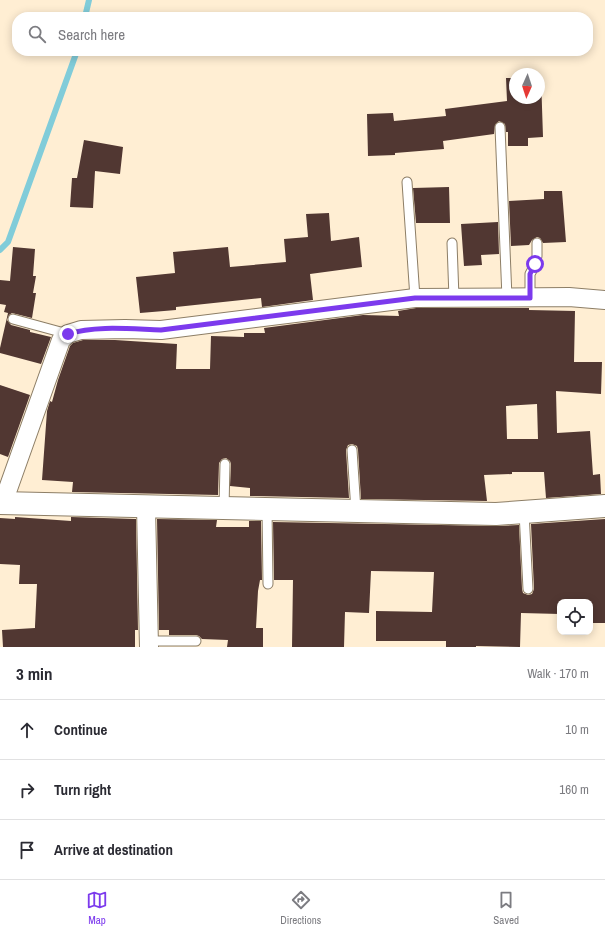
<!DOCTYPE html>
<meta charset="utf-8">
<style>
:root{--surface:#fff;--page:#f7f7f7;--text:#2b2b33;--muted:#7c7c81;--line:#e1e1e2;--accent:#7c3aed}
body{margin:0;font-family:"Archivo Narrow",sans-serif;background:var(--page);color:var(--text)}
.controls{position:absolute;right:12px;bottom:12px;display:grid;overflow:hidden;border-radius:8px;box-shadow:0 2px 10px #0003}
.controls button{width:36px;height:36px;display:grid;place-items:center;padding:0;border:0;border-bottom:1px solid var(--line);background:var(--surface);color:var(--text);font:20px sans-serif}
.compass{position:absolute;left:509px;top:68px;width:36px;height:36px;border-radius:50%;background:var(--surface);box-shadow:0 2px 10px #0003;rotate:183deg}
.stop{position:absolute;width:12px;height:12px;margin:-9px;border:3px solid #7c3aed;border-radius:50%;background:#fff}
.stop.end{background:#7c3aed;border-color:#fff;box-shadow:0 1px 4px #0008}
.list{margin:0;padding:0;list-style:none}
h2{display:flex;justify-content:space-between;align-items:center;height:52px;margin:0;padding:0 16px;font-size:17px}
h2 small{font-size:13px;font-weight:400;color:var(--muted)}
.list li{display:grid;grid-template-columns:26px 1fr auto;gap:12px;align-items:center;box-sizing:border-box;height:60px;padding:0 16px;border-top:1px solid var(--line)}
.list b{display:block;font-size:15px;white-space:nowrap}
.list em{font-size:13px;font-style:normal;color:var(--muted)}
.icon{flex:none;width:22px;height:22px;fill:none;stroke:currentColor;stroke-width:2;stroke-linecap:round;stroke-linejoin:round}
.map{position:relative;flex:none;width:605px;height:647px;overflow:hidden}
.search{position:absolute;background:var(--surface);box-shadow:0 2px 10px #0003;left:12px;right:12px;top:12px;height:44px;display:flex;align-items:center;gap:10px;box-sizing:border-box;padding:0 14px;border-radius:16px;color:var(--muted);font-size:15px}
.sheet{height:232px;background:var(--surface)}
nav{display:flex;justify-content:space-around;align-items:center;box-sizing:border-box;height:56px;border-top:1px solid var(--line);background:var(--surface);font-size:11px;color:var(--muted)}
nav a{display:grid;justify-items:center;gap:2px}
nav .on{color:var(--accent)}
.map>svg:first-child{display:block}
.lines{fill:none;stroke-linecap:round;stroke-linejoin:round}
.stream{stroke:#81ccd9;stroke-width:6}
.building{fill:#513732;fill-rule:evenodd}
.lane-casing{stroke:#8d7e66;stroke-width:11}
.street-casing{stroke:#8d7e66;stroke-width:20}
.secondary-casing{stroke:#8d7e66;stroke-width:24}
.lane{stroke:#fff;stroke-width:9}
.street{stroke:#fff;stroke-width:18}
.secondary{stroke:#fff;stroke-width:22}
.route{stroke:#7c3aed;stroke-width:5}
</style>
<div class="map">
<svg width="605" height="647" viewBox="0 0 605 647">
<rect width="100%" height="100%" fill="#ffeed3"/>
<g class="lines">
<path class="stream" d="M85,17L89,0
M0,250L8,242L77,51"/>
</g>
<path class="building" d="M539,77H541L543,137L528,138V146H508V132H506L505,124L499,121L495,125L494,134L443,141L444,149L395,153V155L368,156L367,114L393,113L394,121L446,116L445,109L507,101L506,78H515V98H539Z
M84,140L123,147L120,174L95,171L93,208L70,207L72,178H77Z
M449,187L450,223H416L413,188Z
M544,191H562L566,242L543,243L540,238L537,237L532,240L529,245L511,246L509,201L544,199Z
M329,213L331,241L359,237L362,267L310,274L313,300L262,307L261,298L176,307V310L140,313L136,277L175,273L173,252L228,247L230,267L286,262L284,239L308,237L306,214Z
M498,222L499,254L481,255L482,265L464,266L461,224Z
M13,247L35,249L33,276H36L33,293H36L32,318L12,313L9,315L7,320L11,325L30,330V332L51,337L41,364L0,353V348L8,313L4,312L6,305L0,304V280L10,281Z
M416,308H529V310L575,311L574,362H602L601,394L556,391L557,433L590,431L593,475L600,474L601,494L546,498L544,472H512V474L484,475L487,501L361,499L358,450L357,446L352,444L348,445L346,450L349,498L250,496V488L230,486L231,464L230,461L226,458L222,459L219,463L218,495L72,492L73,482L42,480L47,411L50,401L52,402L58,380L70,346L73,343L83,340H115L177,344L176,369H210L211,336L244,337V333H265L264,328L363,315L399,316L398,311ZM537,404L538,439H507L506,406Z
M0,385L30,395L8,457L0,454Z
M15,517L71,521V517L136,519L138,630H135V647H3L2,630L35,628V626L37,584H19L20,565L0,564V518L15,519Z
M157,519L217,520L216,527H249V521H261L262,580H260L258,591L256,628H263V647H227L228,640L202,639L199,636L196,635H169V630H159Z
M605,519V623H590V602H560V614L521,613L520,647L476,646V647H446V641H376V611L432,612L434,572L371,571L369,613L345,612L344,647H292L293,580H274L273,522L496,526L519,525L522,589L523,593L528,595L532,594L534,589L531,524Z"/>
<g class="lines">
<defs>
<path id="lane" d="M500,127L507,298
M407,182L415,298
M452,243L454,298
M530,298V274L535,265L537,256V243
M13,319L68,334
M352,450L356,511
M224,508L225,464
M267,509L268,584
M524,512L528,589
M149,641H196"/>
<path id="street" d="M3,503L61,340L68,334L81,330L125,329L161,330L415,298L569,297L605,300
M146,507L149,647"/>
<path id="secondary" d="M0,503L496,514L605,506"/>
</defs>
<use href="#lane" class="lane-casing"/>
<use href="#street" class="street-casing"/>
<use href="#secondary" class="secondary-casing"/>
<use href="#lane" class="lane"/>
<use href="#street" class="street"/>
<use href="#secondary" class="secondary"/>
</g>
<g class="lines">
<path class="route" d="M68,334C96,325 131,329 161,330L415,298H530V274L535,264"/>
</g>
</svg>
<div class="controls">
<button><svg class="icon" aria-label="locate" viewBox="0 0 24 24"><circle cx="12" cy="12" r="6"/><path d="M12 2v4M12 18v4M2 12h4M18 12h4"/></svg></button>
</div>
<svg class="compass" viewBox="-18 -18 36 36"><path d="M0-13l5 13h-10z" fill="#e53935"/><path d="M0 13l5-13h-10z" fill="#7c7c81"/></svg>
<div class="stop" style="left:535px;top:264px"></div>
<div class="stop end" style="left:68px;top:334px"></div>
<div class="search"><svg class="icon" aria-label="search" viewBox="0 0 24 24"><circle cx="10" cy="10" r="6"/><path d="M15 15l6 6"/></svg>Search here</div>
</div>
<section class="sheet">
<h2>3 min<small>Walk · 170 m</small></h2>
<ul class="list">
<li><svg class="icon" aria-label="ahead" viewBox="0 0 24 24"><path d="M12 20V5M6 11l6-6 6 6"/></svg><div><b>Continue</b></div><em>10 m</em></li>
<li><svg class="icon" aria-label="right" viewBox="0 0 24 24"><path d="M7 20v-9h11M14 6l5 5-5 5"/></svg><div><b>Turn right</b></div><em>160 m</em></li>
<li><svg class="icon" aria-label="arrive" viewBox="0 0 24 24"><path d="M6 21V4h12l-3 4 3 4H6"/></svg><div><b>Arrive at destination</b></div></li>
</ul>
</section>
<nav>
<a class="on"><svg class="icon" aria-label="map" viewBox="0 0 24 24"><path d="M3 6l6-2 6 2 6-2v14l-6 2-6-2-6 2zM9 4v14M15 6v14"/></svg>Map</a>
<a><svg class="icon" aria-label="directions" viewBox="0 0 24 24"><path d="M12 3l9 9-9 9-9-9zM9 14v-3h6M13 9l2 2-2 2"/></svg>Directions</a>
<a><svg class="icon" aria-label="saved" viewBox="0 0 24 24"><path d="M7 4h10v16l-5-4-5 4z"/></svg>Saved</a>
</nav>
